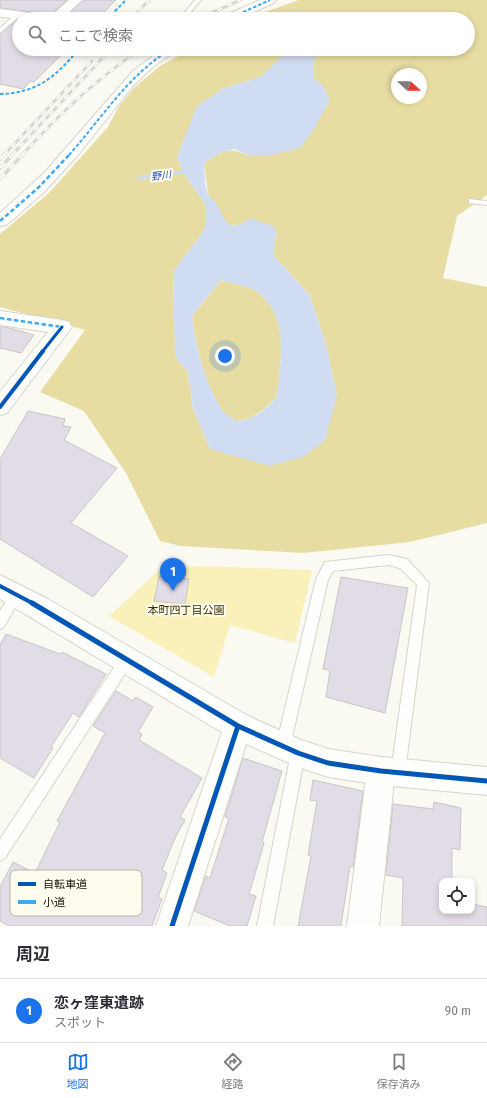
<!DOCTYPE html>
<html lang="ja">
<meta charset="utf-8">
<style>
:root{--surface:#fff;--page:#f2f2f3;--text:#2b2b33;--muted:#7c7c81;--line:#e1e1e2;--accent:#1a73e8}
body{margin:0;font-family:"Fira Sans Condensed","Noto Sans JP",sans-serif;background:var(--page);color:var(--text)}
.controls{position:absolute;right:12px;bottom:12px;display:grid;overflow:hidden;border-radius:8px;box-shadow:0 2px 6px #0003}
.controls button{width:36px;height:36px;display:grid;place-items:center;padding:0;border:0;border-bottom:1px solid var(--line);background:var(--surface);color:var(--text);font:20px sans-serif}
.compass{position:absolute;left:391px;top:68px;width:36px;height:36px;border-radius:50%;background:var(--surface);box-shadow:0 2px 6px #0003;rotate:111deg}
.you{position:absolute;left:225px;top:356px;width:14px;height:14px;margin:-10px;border:3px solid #fff;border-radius:50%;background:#1a73e8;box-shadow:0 0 0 6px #1a73e833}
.badge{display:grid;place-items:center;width:26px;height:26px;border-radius:50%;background:var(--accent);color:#fff;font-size:13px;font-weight:700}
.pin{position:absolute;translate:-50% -33px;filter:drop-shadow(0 1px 2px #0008)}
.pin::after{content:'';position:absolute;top:21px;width:14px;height:12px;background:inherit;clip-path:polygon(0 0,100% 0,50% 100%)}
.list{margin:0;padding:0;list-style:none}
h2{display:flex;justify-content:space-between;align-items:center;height:52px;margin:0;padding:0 16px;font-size:17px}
h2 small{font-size:13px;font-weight:400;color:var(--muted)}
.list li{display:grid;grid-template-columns:26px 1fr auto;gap:12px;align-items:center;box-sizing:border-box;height:64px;padding:0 16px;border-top:1px solid var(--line)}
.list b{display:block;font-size:15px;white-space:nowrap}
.list p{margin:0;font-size:13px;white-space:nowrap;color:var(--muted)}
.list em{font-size:13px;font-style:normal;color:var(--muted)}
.icon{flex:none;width:22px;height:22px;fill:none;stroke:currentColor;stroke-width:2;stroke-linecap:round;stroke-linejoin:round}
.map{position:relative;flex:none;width:487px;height:926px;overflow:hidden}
.search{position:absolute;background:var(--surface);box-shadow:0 2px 6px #0003;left:12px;right:12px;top:12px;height:44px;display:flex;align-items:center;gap:10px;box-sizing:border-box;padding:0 14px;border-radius:22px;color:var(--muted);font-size:15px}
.sheet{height:116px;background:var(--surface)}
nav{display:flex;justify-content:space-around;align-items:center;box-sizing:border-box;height:56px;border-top:1px solid var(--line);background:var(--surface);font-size:11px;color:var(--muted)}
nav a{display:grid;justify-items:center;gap:2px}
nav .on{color:var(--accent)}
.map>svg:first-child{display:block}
.green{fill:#faf1ba}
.forest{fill:#e7dda2;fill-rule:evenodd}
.water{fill:#d0dcf1;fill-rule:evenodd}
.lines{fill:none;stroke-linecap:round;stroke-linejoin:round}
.stream{fill:#d0dcf1;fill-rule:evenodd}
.building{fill:#e1dce6;stroke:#c9c6c9}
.lane-casing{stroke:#d6d4ca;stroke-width:2}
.street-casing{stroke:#d6d4ca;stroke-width:2}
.secondary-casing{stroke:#d6d4ca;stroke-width:2}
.lane{fill:#fefefd;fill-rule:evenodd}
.street{fill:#fefefd;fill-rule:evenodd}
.secondary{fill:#fefefd;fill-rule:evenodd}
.rail-far1-casing{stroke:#d7d7d4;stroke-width:3}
.rail-casing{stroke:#d7d7d4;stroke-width:3.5}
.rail-far1{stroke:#fefcef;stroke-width:2;stroke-dasharray:5.5;stroke-linecap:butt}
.rail{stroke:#fefcef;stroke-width:2.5;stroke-dasharray:7;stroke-linecap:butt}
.quiet-far1{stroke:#3fa9f5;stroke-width:2;stroke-dasharray:3.5 2;stroke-linecap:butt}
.quiet{stroke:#3fa9f5;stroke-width:2.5;stroke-dasharray:4.5 2.5;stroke-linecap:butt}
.cycleway-far2-casing{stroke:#fefcef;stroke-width:5}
.cycleway-far1-casing{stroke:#fefcef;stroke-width:6}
.cycleway-casing{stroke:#fefcef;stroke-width:8}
.cycleway-far2{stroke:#0057b8;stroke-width:3}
.cycleway-far1{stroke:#0057b8;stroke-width:4}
.cycleway{stroke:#0057b8;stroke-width:5}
.labels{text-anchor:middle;stroke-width:4;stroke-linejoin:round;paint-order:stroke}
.far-water-label{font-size:10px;font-style:italic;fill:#2551ac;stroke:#fefcef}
.park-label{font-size:11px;fill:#383003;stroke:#fefcef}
.key{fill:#fefcef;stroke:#b8b6a9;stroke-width:1}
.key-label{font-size:11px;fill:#131106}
</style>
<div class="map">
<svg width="487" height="926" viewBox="0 0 487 926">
<rect width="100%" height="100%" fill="#faf9f2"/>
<path class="green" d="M165,565L312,570L295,643L230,625L214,677L109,616Z"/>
<path class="forest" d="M299,0H487V195L457,216L443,278L487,287V523L410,542L303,553L181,546L160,541L126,473L84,411L40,392L85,330L0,307V234L49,193L108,127L119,106L134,88L160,66L191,49H290L260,77L222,89L185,137L177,157L183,172L205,204V229L173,272L175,357L188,372L193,409L210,449L337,396L326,344L309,294L274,256L273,245L277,234L241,225H230L225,221L215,203L208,194L204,163C225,150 227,146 250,156L323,86L314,78C312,61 312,57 327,49H468V19H245ZM397,74H421V98H397Z
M221,280C231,283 247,285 256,291C291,315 280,361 277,397C263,410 256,419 236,421C232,418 225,414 222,410C204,382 196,347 192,316Z"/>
<path class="water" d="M290,49H327C312,57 312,61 314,78L323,86L330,100L313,131L300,148L271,155L250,156L234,149L222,152L204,163C205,172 204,186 208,194C209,197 214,200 216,203C227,222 227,234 251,218L275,227C278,237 273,246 274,256L309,294L326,344L337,396L325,440L305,456L270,466L210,449L193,409L188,372L175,357L173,272L205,229V204L183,172L177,157L197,106L222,89L260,77ZM221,280C231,283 247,285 256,291C291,316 280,361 277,397C264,410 256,420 236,421C232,418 225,414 222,410C205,383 195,347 192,316Z"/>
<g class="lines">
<path class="stream" d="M183,170L186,172L185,173L139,180L136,178L139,176Z"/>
</g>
<path class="building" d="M0,0H67L51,14L0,8Z
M83,0H116L97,19H64Z
M17,20H19V49H67L34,82L31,81L23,89L0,84V34Z
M0,327H6L34,335L21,353L0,348Z
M28,411L65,419L63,426L71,427L64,440L117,468L71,523L128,556L93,597L0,539V459Z
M159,576L189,579L185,604L154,601Z
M341,577L408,588L385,713L326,697L330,670L323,669Z
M6,634L60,654L62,652L106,674L79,717L73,713L51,747L53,748L34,778L0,758V645Z
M116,691L133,701L136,697L153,707L138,732L142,734L139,740L202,778L180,817L185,820L175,838L162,870L167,873L158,897L162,899L152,926H9L0,921V887L13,862L35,873L60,822L57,821L105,733L93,726Z
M243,758L282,771L262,842L264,843L249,894L256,896L247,926H230L194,911L206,876L210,878L229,818L225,817Z
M313,780L363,791L353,867L350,866L341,926H298L311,856L308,855L317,801L310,800Z
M434,802L461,808L460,850L452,848V881H442V911H472V904L487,907V926H402L403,878L386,875L393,804L433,809Z"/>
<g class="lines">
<defs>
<path id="lane" d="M195,0H201L190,13H186L185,12Z
M17,13L22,14L0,33V28Z
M469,199L487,201V205L469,203Z
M388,555L407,559L429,583L405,772L403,777L398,779L393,777L391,772L417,585L400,568L388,565L333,571L328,580L290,746L288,751L283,753L278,751L276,746L316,579L325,562Z
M17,588L21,590L23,594L4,627L0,629V611L13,590Z
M127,653L132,655L134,659L132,663L5,858L0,861V839L122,655Z
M298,746L303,748L305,753L273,926H257L291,753L293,748Z"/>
<path id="street" d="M69,0H82L62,19H24L0,17V9L51,16Z
M260,0H276L274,3L238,19H222L224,16Z
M162,49H178L153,67L133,86L78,155L44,192L19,214L6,225L0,226V213L44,173L133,71Z
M0,311L62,320L69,322L72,327L7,413L0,415V392L48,332L0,325Z
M238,712L248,716L252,726L188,926H156L224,726L228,716Z
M381,757L391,761L395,771L379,926H347L367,771L371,761Z"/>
<path id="secondary" d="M0,575L46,598L248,716L301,740L328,749L381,757L487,767V795L381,785L328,777L298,767L228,736L0,599Z"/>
</defs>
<use href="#lane" class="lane-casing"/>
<use href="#street" class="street-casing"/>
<use href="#secondary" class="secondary-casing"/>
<use href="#lane" class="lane"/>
<use href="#street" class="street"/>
<use href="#secondary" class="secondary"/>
<defs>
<path id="rail-far1" d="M131,19L149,0
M197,19L241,0
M4,155L92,61
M12,155L111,49
M22,155C58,115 96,79 141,49"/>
<path id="rail" d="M0,159L5,154
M0,168L13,154
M0,179L23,154"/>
</defs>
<use href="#rail-far1" class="rail-far1-casing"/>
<use href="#rail" class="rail-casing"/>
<use href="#rail-far1" class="rail-far1"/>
<use href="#rail" class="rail"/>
<path class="quiet-far1" d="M107,19L126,0
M228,19L270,0
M0,94C38,93 56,76 79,49
M69,155C102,118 128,75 171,49"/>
<path class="quiet" d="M0,221L38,188L70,154
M0,318L62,327"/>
<defs>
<path id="cycleway-far2" d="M42,352L62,327"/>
<path id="cycleway-far1" d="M0,407L43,351
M0,586L34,604"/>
<path id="cycleway" d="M32,603L238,726L298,753L328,763L381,771L487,781
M172,926L238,726"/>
</defs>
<use href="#cycleway-far2" class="cycleway-far2-casing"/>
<use href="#cycleway-far1" class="cycleway-far1-casing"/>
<use href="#cycleway" class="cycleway-casing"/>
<use href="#cycleway-far2" class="cycleway-far2"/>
<use href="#cycleway-far1" class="cycleway-far1"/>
<use href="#cycleway" class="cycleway"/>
</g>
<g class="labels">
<g class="far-water-label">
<text transform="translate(161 175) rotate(-7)" y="4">野川</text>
</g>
<g class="park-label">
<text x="186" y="614">本町四丁目公園</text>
</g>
</g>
<rect x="10" y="870" width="132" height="46" rx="6" class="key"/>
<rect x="18" y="882" width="18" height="4" fill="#0057b8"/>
<rect x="18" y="900" width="18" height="4" fill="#3fa9f5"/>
<g class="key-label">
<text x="43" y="888">自転車道</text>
<text x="43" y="906">小道</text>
</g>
</svg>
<div class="controls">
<button><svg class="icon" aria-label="locate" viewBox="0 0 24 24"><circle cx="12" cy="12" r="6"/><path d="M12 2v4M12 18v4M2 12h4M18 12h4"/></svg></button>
</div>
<svg class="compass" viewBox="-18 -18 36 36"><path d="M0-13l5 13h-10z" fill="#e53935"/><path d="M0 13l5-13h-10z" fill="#7c7c81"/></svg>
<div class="you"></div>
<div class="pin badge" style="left:173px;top:591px">1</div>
<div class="search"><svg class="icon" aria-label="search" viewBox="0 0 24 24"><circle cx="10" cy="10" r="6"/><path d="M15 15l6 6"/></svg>ここで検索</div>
</div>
<section class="sheet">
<h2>周辺<small></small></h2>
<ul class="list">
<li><span class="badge">1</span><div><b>恋ヶ窪東遺跡</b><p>スポット</p></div><em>90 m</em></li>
</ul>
</section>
<nav>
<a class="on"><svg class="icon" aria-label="map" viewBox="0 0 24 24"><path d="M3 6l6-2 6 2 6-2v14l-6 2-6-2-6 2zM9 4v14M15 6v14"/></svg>地図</a>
<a><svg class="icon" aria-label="directions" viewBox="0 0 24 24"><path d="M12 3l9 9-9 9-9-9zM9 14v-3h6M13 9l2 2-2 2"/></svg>経路</a>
<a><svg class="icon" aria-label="saved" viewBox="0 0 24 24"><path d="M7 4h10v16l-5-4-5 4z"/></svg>保存済み</a>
</nav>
